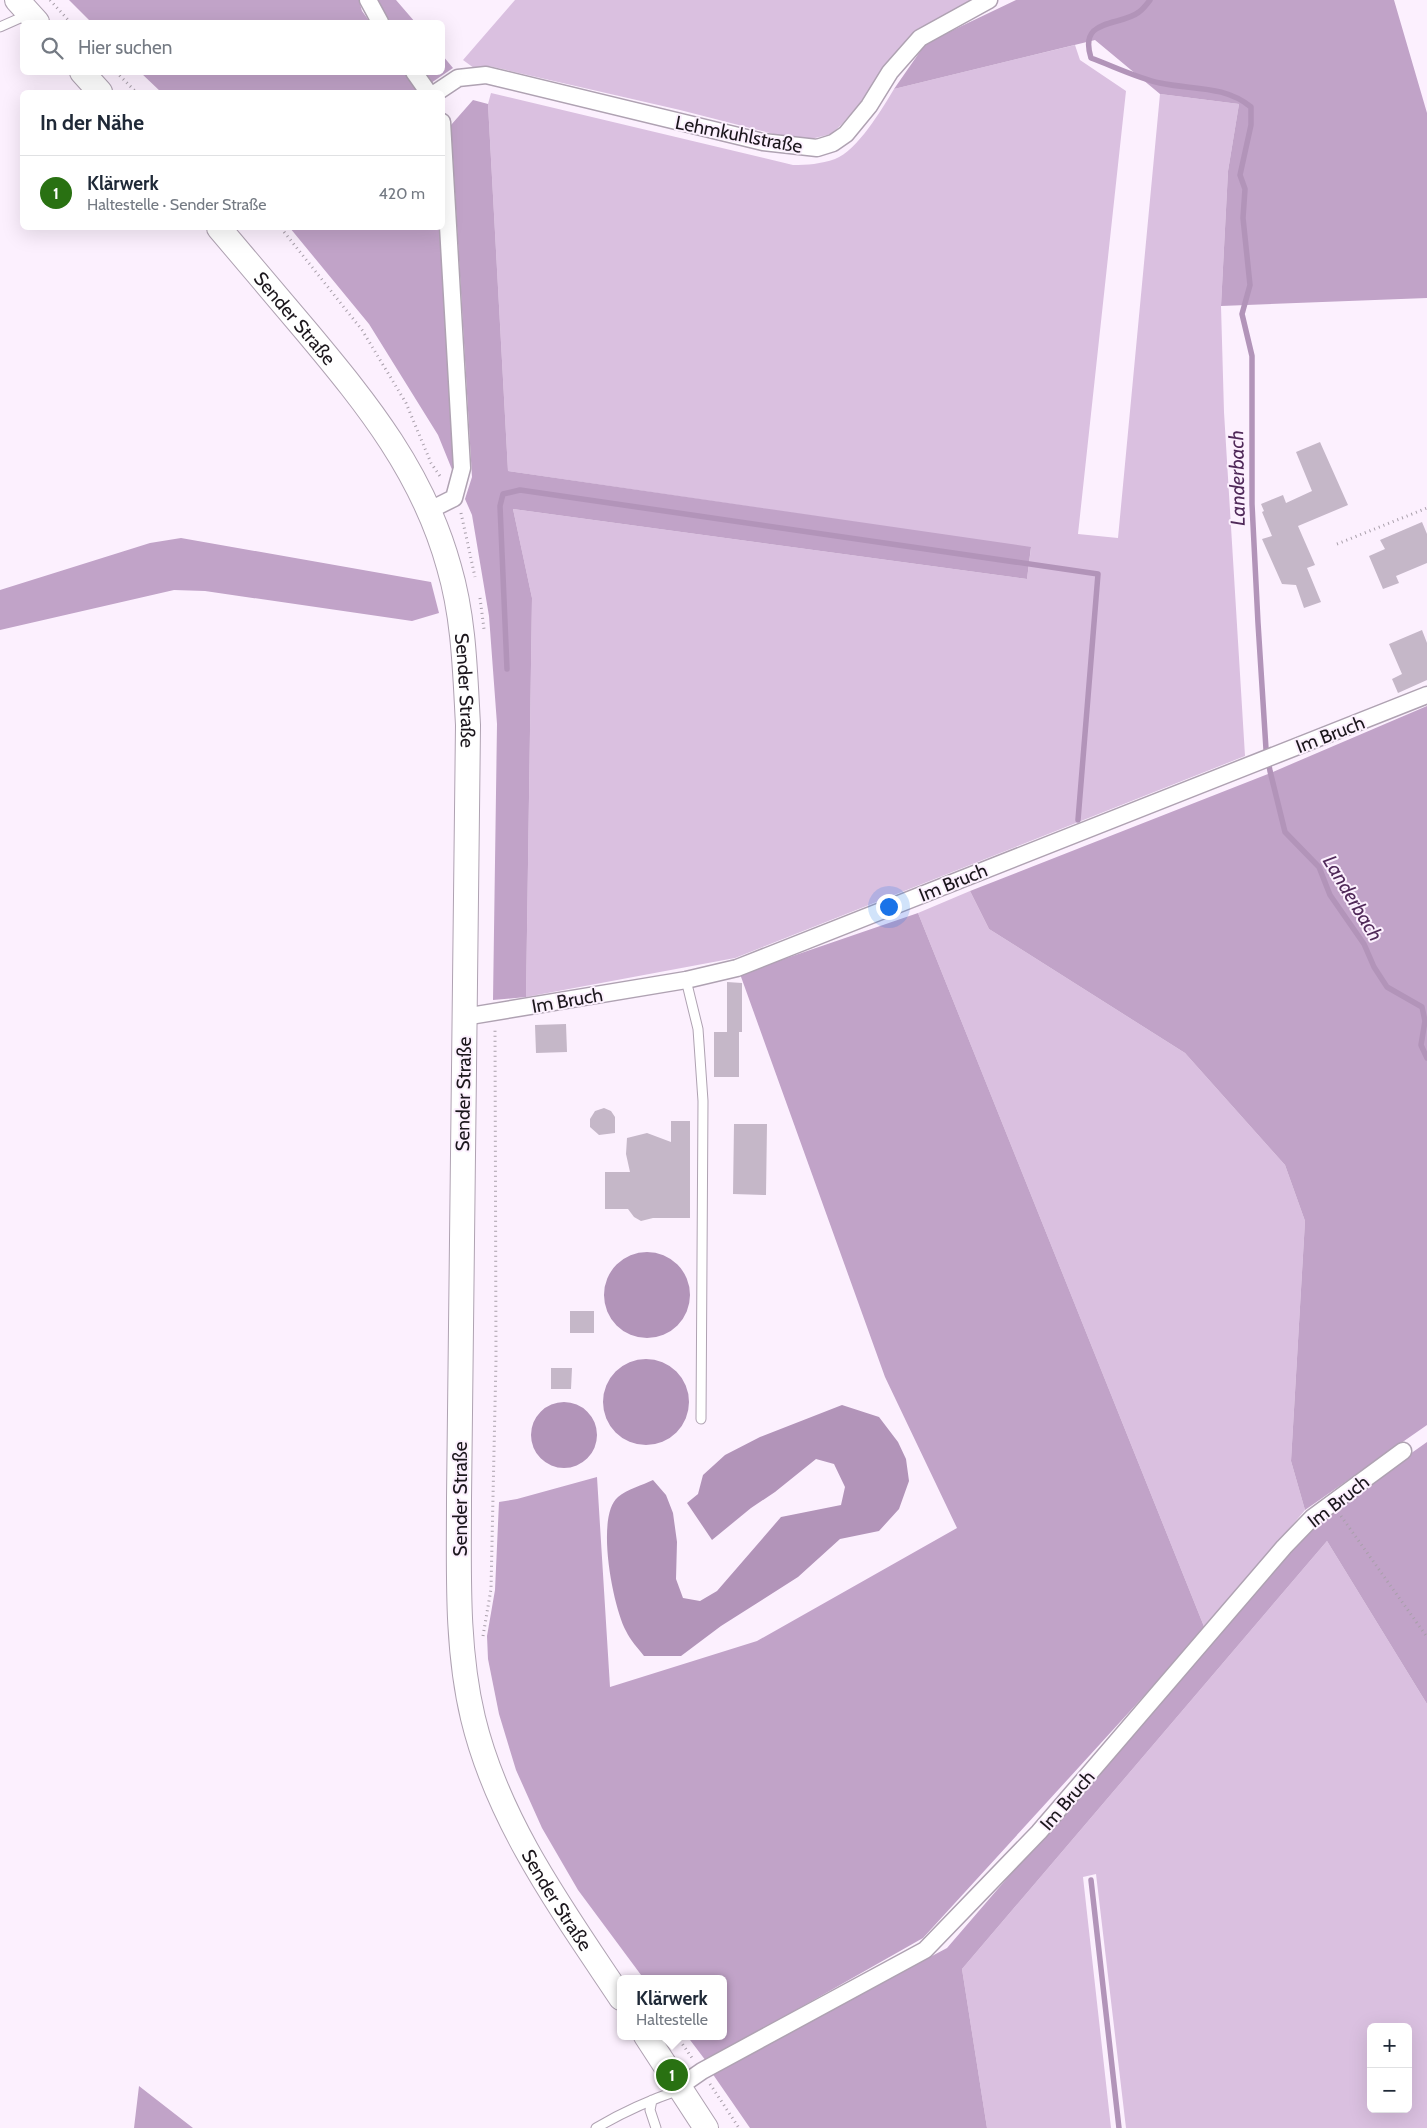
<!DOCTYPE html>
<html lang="de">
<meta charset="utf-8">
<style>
:root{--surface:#fff;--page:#f6f6f7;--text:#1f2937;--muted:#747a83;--line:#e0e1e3;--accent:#297112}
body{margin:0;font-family:Cabin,sans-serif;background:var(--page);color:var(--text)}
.controls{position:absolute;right:15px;bottom:15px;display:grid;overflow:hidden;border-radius:8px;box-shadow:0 5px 20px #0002}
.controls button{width:45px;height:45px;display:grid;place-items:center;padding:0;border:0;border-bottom:1px solid var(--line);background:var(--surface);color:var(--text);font:25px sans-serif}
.you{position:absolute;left:888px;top:906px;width:18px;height:18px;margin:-12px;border:4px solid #fff;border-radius:50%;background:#1a73e8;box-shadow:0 0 0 8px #1a73e833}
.badge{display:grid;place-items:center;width:32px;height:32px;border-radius:50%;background:var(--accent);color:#fff;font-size:16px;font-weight:700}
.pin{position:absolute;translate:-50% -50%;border:2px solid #fff;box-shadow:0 1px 5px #0006}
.popup{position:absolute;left:617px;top:1975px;width:110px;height:65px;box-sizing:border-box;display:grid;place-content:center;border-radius:8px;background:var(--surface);filter:drop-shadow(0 1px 4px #0005);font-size:16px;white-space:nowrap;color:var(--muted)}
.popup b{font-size:19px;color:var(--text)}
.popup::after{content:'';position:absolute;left:50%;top:100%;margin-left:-10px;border:10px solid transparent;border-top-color:var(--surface)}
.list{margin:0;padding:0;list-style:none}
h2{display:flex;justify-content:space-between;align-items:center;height:65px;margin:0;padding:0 20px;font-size:21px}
h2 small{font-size:16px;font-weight:400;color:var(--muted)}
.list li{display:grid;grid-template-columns:32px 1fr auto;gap:15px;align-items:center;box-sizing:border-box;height:75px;padding:0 20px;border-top:1px solid var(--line)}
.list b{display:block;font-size:19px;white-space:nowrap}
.list p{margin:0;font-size:16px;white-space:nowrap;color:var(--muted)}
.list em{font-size:16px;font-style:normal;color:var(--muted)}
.icon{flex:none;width:28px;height:28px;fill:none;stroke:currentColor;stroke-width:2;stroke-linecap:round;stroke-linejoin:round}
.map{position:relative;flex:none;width:1427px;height:2128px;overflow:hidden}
.search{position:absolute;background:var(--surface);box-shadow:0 5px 20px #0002;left:20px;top:20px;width:425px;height:55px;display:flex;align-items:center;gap:12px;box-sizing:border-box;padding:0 18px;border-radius:8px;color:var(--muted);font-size:19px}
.panel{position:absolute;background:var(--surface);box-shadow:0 5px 20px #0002;left:20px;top:90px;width:425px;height:140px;border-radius:8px}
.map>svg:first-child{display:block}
.green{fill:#dac0e0;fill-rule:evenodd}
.forest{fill:#c1a3c8}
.water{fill:#b294b9}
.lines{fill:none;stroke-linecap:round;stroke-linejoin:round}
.stream{stroke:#b294b9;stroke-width:5.5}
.building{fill:#c5b7c8}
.lane-casing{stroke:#afa2b2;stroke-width:11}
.street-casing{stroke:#afa2b2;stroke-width:19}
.secondary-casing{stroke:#afa2b2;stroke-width:26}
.path{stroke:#a89faa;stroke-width:3;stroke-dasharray:1 4;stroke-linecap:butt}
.lane{stroke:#fff;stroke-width:9}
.street{stroke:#fff;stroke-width:16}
.secondary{stroke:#fff;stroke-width:24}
.labels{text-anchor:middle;stroke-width:4;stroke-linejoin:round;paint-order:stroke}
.street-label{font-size:19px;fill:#1b161c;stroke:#fcf0fe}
.water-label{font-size:20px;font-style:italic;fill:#502959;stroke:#fcf0fe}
</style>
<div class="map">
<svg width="1427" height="2128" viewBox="0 0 1427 2128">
<rect width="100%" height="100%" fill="#fcf0fe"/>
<path class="green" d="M515,0H978L918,29L886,64L860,103L841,125L831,134L815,138L793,139L680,110L489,66L474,68L463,60Z
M1075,45L1080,60L1126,91L1078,534L1118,538L1160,94L1239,104L1228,171L1221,306L1224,412L1245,756L735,958L526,997L532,598L513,509L1027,579L1031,548L508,471L488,104L491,93L793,165C807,165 821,164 835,159C857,151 882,109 894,89Z
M970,891L989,929L1185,1053L1285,1165L1305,1221L1291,1461L1305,1510L1205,1629L918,913Z
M1327,1541L1427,1704V2128H1126L1096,1874L1083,1877L1111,2128H987L962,1969ZM1371,2027H1408V2109H1371Z"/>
<path class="forest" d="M69,0H359L362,11L370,22H91Z
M373,0H396L415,22H387Z
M1016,0H1394L1427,113V298L1221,306L1228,171L1239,104L1160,94L1095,40L894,89L926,43Z
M443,56L453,68L431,83L423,73L442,72Z
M141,73H405L419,92H161Z
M473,100L488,104L508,471L1031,547L1027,579L513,509L532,598L526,997L493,1000L497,724L489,616L472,515L465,499L472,477L451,125Z
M290,228H441L454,454L453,472L438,435L369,324Z
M181,538L431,582L439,613L412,621L205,591L174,590L0,630V590L150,543Z
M1427,706V1425L1305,1510L1291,1461L1305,1221L1285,1165L1185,1053L989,929L970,891L1268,774Z
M918,913L1205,1629L923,1938L706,2061L687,2036H723V1979H644L578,1890L542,1828L516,1770L499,1714L488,1659L487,1636L495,1590L499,1502L517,1499L597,1477L610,1687L757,1641L957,1528L885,1377L740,974Z
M1427,1442V1704L1327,1541L962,1969L987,2128H750L712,2073L947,1948L1314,1522Z
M139,2086L193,2128H134Z"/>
<path class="water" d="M604 1295a43 43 0 1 1 86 0a43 43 0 1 1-86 0Z
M603 1402a43 43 0 1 1 86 0a43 43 0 1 1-86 0Z
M531 1435a33 33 0 1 1 66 0a33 33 0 1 1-66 0Z
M842,1405L879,1417L898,1442L906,1459L909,1481L899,1509L879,1531L840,1539L798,1577L721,1626L681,1656H644C638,1648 630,1640 626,1631C613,1607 595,1516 618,1497C627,1489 643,1485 653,1480L666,1495L673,1513L677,1542L676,1579L683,1598L700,1601L717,1591L781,1517L841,1505L845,1487L834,1464L816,1459L775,1492L751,1508L712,1540L687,1503L698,1494L703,1475L725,1455L760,1437Z"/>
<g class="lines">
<path class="stream" d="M1150,0C1147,4 1143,9 1139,12C1120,27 1078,17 1091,58C1113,66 1137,78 1160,83C1192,90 1224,85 1251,107V125L1240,175L1245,189L1243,218L1250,285L1242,314L1252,356V504L1258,623L1266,749L1270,771L1285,832L1319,867L1330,895L1364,944L1374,967L1387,987L1422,1007L1425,1021L1421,1045L1427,1058
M507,669L500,506L503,494L520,490L1098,574L1078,820
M1091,1880L1119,2128"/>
</g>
<path class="building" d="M1320,442L1348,505L1298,526L1315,565L1307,568L1321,602L1304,608L1296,585L1282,584L1262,539L1272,536L1262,512L1264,511L1261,504L1283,495L1286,503L1312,491L1296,452Z
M1422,522L1427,534V563L1396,576L1399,583L1383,589L1369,556L1385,549L1380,540Z
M1422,630L1427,643V680L1398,693L1392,679L1402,674L1389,644Z
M727,982L742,983V1032H739V1077H714V1032H727Z
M566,1024L567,1052L536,1053L535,1025Z
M604,1108L611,1111L615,1117V1133L599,1135L590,1127V1119L595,1111Z
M671,1121H690V1218H653L641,1221L634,1217L628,1209H605V1172H630L626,1154L627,1138L647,1133L671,1142Z
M734,1124H767L766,1195L733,1194Z
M570,1311H594V1333H570Z
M551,1368H572L571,1389H551Z"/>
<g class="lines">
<defs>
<path id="lane" d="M0,27L27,15
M686,980L698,1029L703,1101L701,1419
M652,2100L650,2110L656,2128
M596,2128C623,2112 650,2100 679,2090"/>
<path id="street" d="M368,0L380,22
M414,72L428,92
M437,92L458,78L486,75L763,142L817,148L833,143L846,134L869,106L890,72L920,38L989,0
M430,510L454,498L462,468L442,122
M464,1017L686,980L737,968L1427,695
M679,2087L702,2071L925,1950L1039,1832L1284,1547L1312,1518L1403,1451"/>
<g id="secondary">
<path d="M17,0L37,22"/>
<path d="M82,72L100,92"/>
<path id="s1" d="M219,228C248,262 277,297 307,332C368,405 423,473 449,567C464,618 465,671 468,725L459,1499C459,1572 456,1647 473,1718C498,1822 563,1911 621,1998"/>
<path d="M646,2036L706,2128"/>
</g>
</defs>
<use href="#lane" class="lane-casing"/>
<use href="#street" class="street-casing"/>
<use href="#secondary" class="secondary-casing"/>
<path class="path" d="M50,0L70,22
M116,72L136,92
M281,228L362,330L406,403L431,463L442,479
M461,513L475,577
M1337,544L1427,508
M480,598L484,629
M1341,1516L1427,1637
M483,1636L491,1589L496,1360L495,1028
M677,2036L692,2058
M710,2084L739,2128"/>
<use href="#lane" class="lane"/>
<use href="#street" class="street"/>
<use href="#secondary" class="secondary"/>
</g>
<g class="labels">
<g class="street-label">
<text transform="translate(739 134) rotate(11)" y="7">Lehmkuhlstraße</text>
<text dy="7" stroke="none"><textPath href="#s1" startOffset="118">Sender Straße</textPath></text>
<text dy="7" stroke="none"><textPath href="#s1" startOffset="538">Sender Straße</textPath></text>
<text transform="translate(1330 734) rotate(-21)" y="7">Im Bruch</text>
<text transform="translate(953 882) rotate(-22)" y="7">Im Bruch</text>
<text transform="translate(567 1000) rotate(-10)" y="7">Im Bruch</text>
<text transform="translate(463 1094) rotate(-89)" y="7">Sender Straße</text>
<text transform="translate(460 1499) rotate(-90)" y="7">Sender Straße</text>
<text transform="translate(1338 1501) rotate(-38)" y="7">Im Bruch</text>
<text transform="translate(1067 1800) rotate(-49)" y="7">Im Bruch</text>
<text dy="7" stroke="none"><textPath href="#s1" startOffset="1768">Sender Straße</textPath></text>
</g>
<g class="water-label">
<text transform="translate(1237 478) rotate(-91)" y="7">Landerbach</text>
<text transform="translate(1353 898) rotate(59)" y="7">Landerbach</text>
</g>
</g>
</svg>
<div class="controls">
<button>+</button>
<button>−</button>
</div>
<div class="you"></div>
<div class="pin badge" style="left:672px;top:2075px">1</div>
<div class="popup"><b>Klärwerk</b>Haltestelle</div>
<div class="search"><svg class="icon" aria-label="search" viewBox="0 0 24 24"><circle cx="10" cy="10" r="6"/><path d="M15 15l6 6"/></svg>Hier suchen</div>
<section class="panel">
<h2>In der Nähe<small></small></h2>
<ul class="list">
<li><span class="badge">1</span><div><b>Klärwerk</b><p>Haltestelle · Sender Straße</p></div><em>420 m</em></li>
</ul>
</section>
</div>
